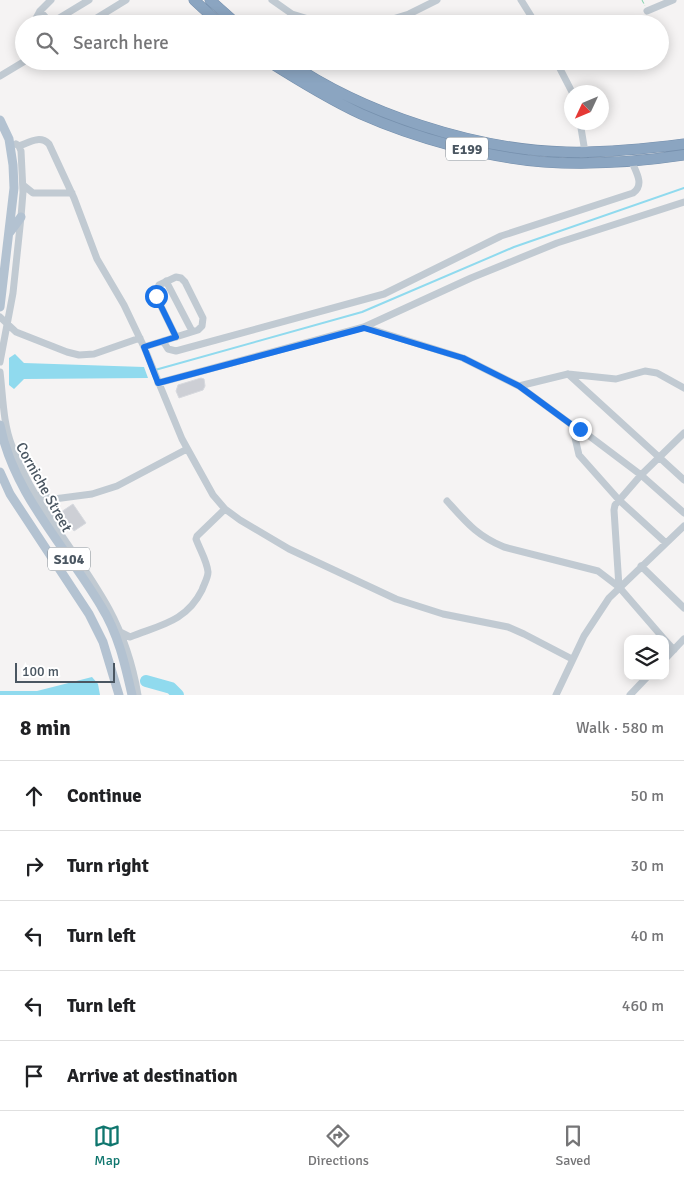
<!DOCTYPE html>
<meta charset="utf-8">
<style>
:root{--surface:#fff;--page:#f6f6f6;--text:#202124;--muted:#757577;--line:#e0e0e0;--accent:#0f766e}
body{margin:0;font-family:Signika,sans-serif;background:var(--page);color:var(--text)}
.controls{position:absolute;right:15px;bottom:15px;display:grid;overflow:hidden;border-radius:10px;box-shadow:0 2px 12px #0003}
.controls button{width:45px;height:45px;display:grid;place-items:center;padding:0;border:0;border-bottom:1px solid var(--line);background:var(--surface);color:var(--text);font:25px sans-serif}
.compass{position:absolute;left:564px;top:85px;width:45px;height:45px;border-radius:50%;background:var(--surface);box-shadow:0 2px 12px #0003;rotate:226deg}
.scale{position:absolute;left:15px;bottom:12px;width:100px;box-sizing:border-box;padding-left:5px;border:2px solid #4a5661;border-top:0;font-size:14px;line-height:18px;white-space:nowrap;color:#4a5661;-webkit-text-stroke:4px #fff;paint-order:stroke}
.stop{position:absolute;width:15px;height:15px;margin:-11px;border:4px solid #1a73e8;border-radius:50%;background:#fff}
.stop.end{background:#1a73e8;border-color:#fff;box-shadow:0 1px 5px #0008}
.list{margin:0;padding:0;list-style:none}
h2{display:flex;justify-content:space-between;align-items:center;height:65px;margin:0;padding:0 20px;font-size:21px}
h2 small{font-size:16px;font-weight:400;color:var(--muted)}
.list li{display:grid;grid-template-columns:32px 1fr auto;gap:15px;align-items:center;box-sizing:border-box;height:70px;padding:0 20px;border-top:1px solid var(--line)}
.list b{display:block;font-size:19px;white-space:nowrap}
.list em{font-size:16px;font-style:normal;color:var(--muted)}
.icon{flex:none;width:28px;height:28px;fill:none;stroke:currentColor;stroke-width:2;stroke-linecap:round;stroke-linejoin:round}
.map{position:relative;flex:none;width:684px;height:695px;overflow:hidden}
.search{position:absolute;background:var(--surface);box-shadow:0 2px 12px #0003;left:15px;right:15px;top:15px;height:55px;display:flex;align-items:center;gap:12px;box-sizing:border-box;padding:0 18px;border-radius:28px;color:var(--muted);font-size:19px}
.sheet{height:415px;background:var(--surface)}
nav{display:flex;justify-content:space-around;align-items:center;box-sizing:border-box;height:70px;border-top:1px solid var(--line);background:var(--surface);font-size:14px;color:var(--muted)}
nav a{display:grid;justify-items:center;gap:2px}
nav .on{color:var(--accent)}
.map>svg:first-child{display:block}
.water{fill:#90daee}
.lines{fill:none;stroke-linecap:round;stroke-linejoin:round}
.stream{stroke:#90daee;stroke-width:2}
.river{stroke:#90daee;stroke-width:12}
.building{fill:#cdcfd5;stroke:#d7d9de}
.highway-casing{stroke:#7690ad;stroke-width:11}
.path{stroke:#7ad0a6;stroke-width:1;stroke-dasharray:4 2.5;stroke-linecap:butt}
.minor{stroke:#c1cad2;stroke-width:7}
.major{stroke:#b3c2d1;stroke-width:9}
.highway{stroke:#8ba5c1;stroke-width:10}
.route{stroke:#1a73e8;stroke-width:6}
.labels{text-anchor:middle;stroke-width:4;stroke-linejoin:round;paint-order:stroke}
.shield{fill:#fff;stroke:#808990;stroke-width:1}
.shield-label{font-size:14px;font-weight:bold;fill:#4a5661}
.street-label{font-size:15px;fill:#4a5661;stroke:#fff}
</style>
<div class="map">
<svg width="684" height="695" viewBox="0 0 684 695">
<rect width="100%" height="100%" fill="#f5f3f3"/>
<path class="water" d="M15,354L24,363L144,367L148,378L24,379L14,389L9,385V358Z
M92,677L98,684L100,695H0V691H37Z"/>
<g class="lines">
<path class="stream" d="M155,370L362,312L514,247L684,188"/>
<path class="river" d="M146,681L171,688L178,695"/>
</g>
<path class="building" d="M201,378L204,379L205,386L203,390L179,398L176,391L178,385Z
M73,504L86,523L74,531L61,512Z"/>
<g class="lines">
<defs>
<path id="highway" d="M194,0L220,24
M210,0L237,24
M268,61C298,80 329,99 361,114C415,138 484,157 544,162C590,165 638,162 684,155
M287,61C362,113 475,150 566,152C606,153 645,149 684,144"/>
</defs>
<use href="#highway" class="highway-casing"/>
<path class="path" d="M642,0L645,6"/>
<path class="minor" d="M272,0L292,14L325,24
M521,0L536,24
M40,11L47,19L56,20L89,0
M647,11L673,0
M33,24L40,11L51,0
M87,24L126,0
M376,24L409,14L437,0
M556,61L572,92
M0,76L25,61
M580,122L585,152
M19,146C30,142 40,135 49,144L74,198L97,259L124,305L144,347L182,439L213,495L225,509L240,520L289,549L396,599L443,614L508,627L524,634L572,659
M23,185L33,193H72
M166,281L192,331
M0,317L16,332L67,352L79,355L94,354L140,338
M364,327L463,358L519,386
M163,341L168,349L176,351L384,294L501,236L633,193C645,185 636,172 631,160
M144,347L198,330L202,326L203,318L185,282L181,278L176,277L159,285L155,294L176,337
M0,362L13,293L21,217L23,192L21,151L19,146L16,144
M0,372C3,396 3,424 12,446C34,506 79,554 109,609C123,635 133,666 138,695
M568,374L684,480
M158,383L364,327L471,278L557,243L684,202
M684,388L657,373L645,371L616,379L568,374L519,386L572,425L580,429L641,475L684,513
M572,425L579,455L619,500L666,543
M36,495L54,499L51,506V517
M54,499L92,494L117,486L187,449
M447,501C466,522 477,536 504,547L598,571L619,587L664,639
M641,566L684,608
M619,587L614,510L615,505L641,475L684,433
M120,632L130,637C160,625 186,622 202,590C204,584 208,578 208,572C207,561 200,550 196,539L197,536L225,509
M665,640L674,650
M665,659L684,639
M556,695L584,636L609,598L684,526
M630,695L648,676"/>
<path class="major" d="M0,120L9,139L13,165L14,188L0,307
M10,232L21,217
M0,425C13,493 66,547 101,606C118,633 125,664 132,695
M0,472L10,494L89,614L103,642L119,695"/>
<use href="#highway" class="highway"/>
</g>
<g class="lines">
<path class="route" d="M156,296L176,337L144,347L158,383L364,328L463,358L519,386L572,425L580,429"/>
</g>
<g class="labels">
<g class="shield">
<rect x="446" y="137.5" width="42" height="23" rx="4"/>
<rect x="48" y="547.5" width="42" height="23" rx="4"/>
</g>
<g class="shield-label">
<text x="467" y="154">E199</text>
<text x="69" y="564">S104</text>
</g>
<g class="street-label">
<text transform="translate(44 487) rotate(61)" y="5">Corniche Street</text>
</g>
</g>
</svg>
<div class="controls">
<button><svg class="icon" aria-label="layers" viewBox="0 0 24 24"><path d="M12 4l9 5-9 5-9-5zM3 14l9 5 9-5"/></svg></button>
</div>
<svg class="compass" viewBox="-18 -18 36 36"><path d="M0-13l5 13h-10z" fill="#e53935"/><path d="M0 13l5-13h-10z" fill="#757577"/></svg>
<div class="scale">100 m</div>
<div class="stop" style="left:156px;top:296px"></div>
<div class="stop end" style="left:580px;top:429px"></div>
<div class="search"><svg class="icon" aria-label="search" viewBox="0 0 24 24"><circle cx="10" cy="10" r="6"/><path d="M15 15l6 6"/></svg>Search here</div>
</div>
<section class="sheet">
<h2>8 min<small>Walk · 580 m</small></h2>
<ul class="list">
<li><svg class="icon" aria-label="ahead" viewBox="0 0 24 24"><path d="M12 20V5M6 11l6-6 6 6"/></svg><div><b>Continue</b></div><em>50 m</em></li>
<li><svg class="icon" aria-label="right" viewBox="0 0 24 24"><path d="M7 20v-9h11M14 6l5 5-5 5"/></svg><div><b>Turn right</b></div><em>30 m</em></li>
<li><svg class="icon" aria-label="left" viewBox="0 0 24 24"><path d="M17 20v-9H6M10 6l-5 5 5 5"/></svg><div><b>Turn left</b></div><em>40 m</em></li>
<li><svg class="icon" aria-label="left" viewBox="0 0 24 24"><path d="M17 20v-9H6M10 6l-5 5 5 5"/></svg><div><b>Turn left</b></div><em>460 m</em></li>
<li><svg class="icon" aria-label="arrive" viewBox="0 0 24 24"><path d="M6 21V4h12l-3 4 3 4H6"/></svg><div><b>Arrive at destination</b></div></li>
</ul>
</section>
<nav>
<a class="on"><svg class="icon" aria-label="map" viewBox="0 0 24 24"><path d="M3 6l6-2 6 2 6-2v14l-6 2-6-2-6 2zM9 4v14M15 6v14"/></svg>Map</a>
<a><svg class="icon" aria-label="directions" viewBox="0 0 24 24"><path d="M12 3l9 9-9 9-9-9zM9 14v-3h6M13 9l2 2-2 2"/></svg>Directions</a>
<a><svg class="icon" aria-label="saved" viewBox="0 0 24 24"><path d="M7 4h10v16l-5-4-5 4z"/></svg>Saved</a>
</nav>
